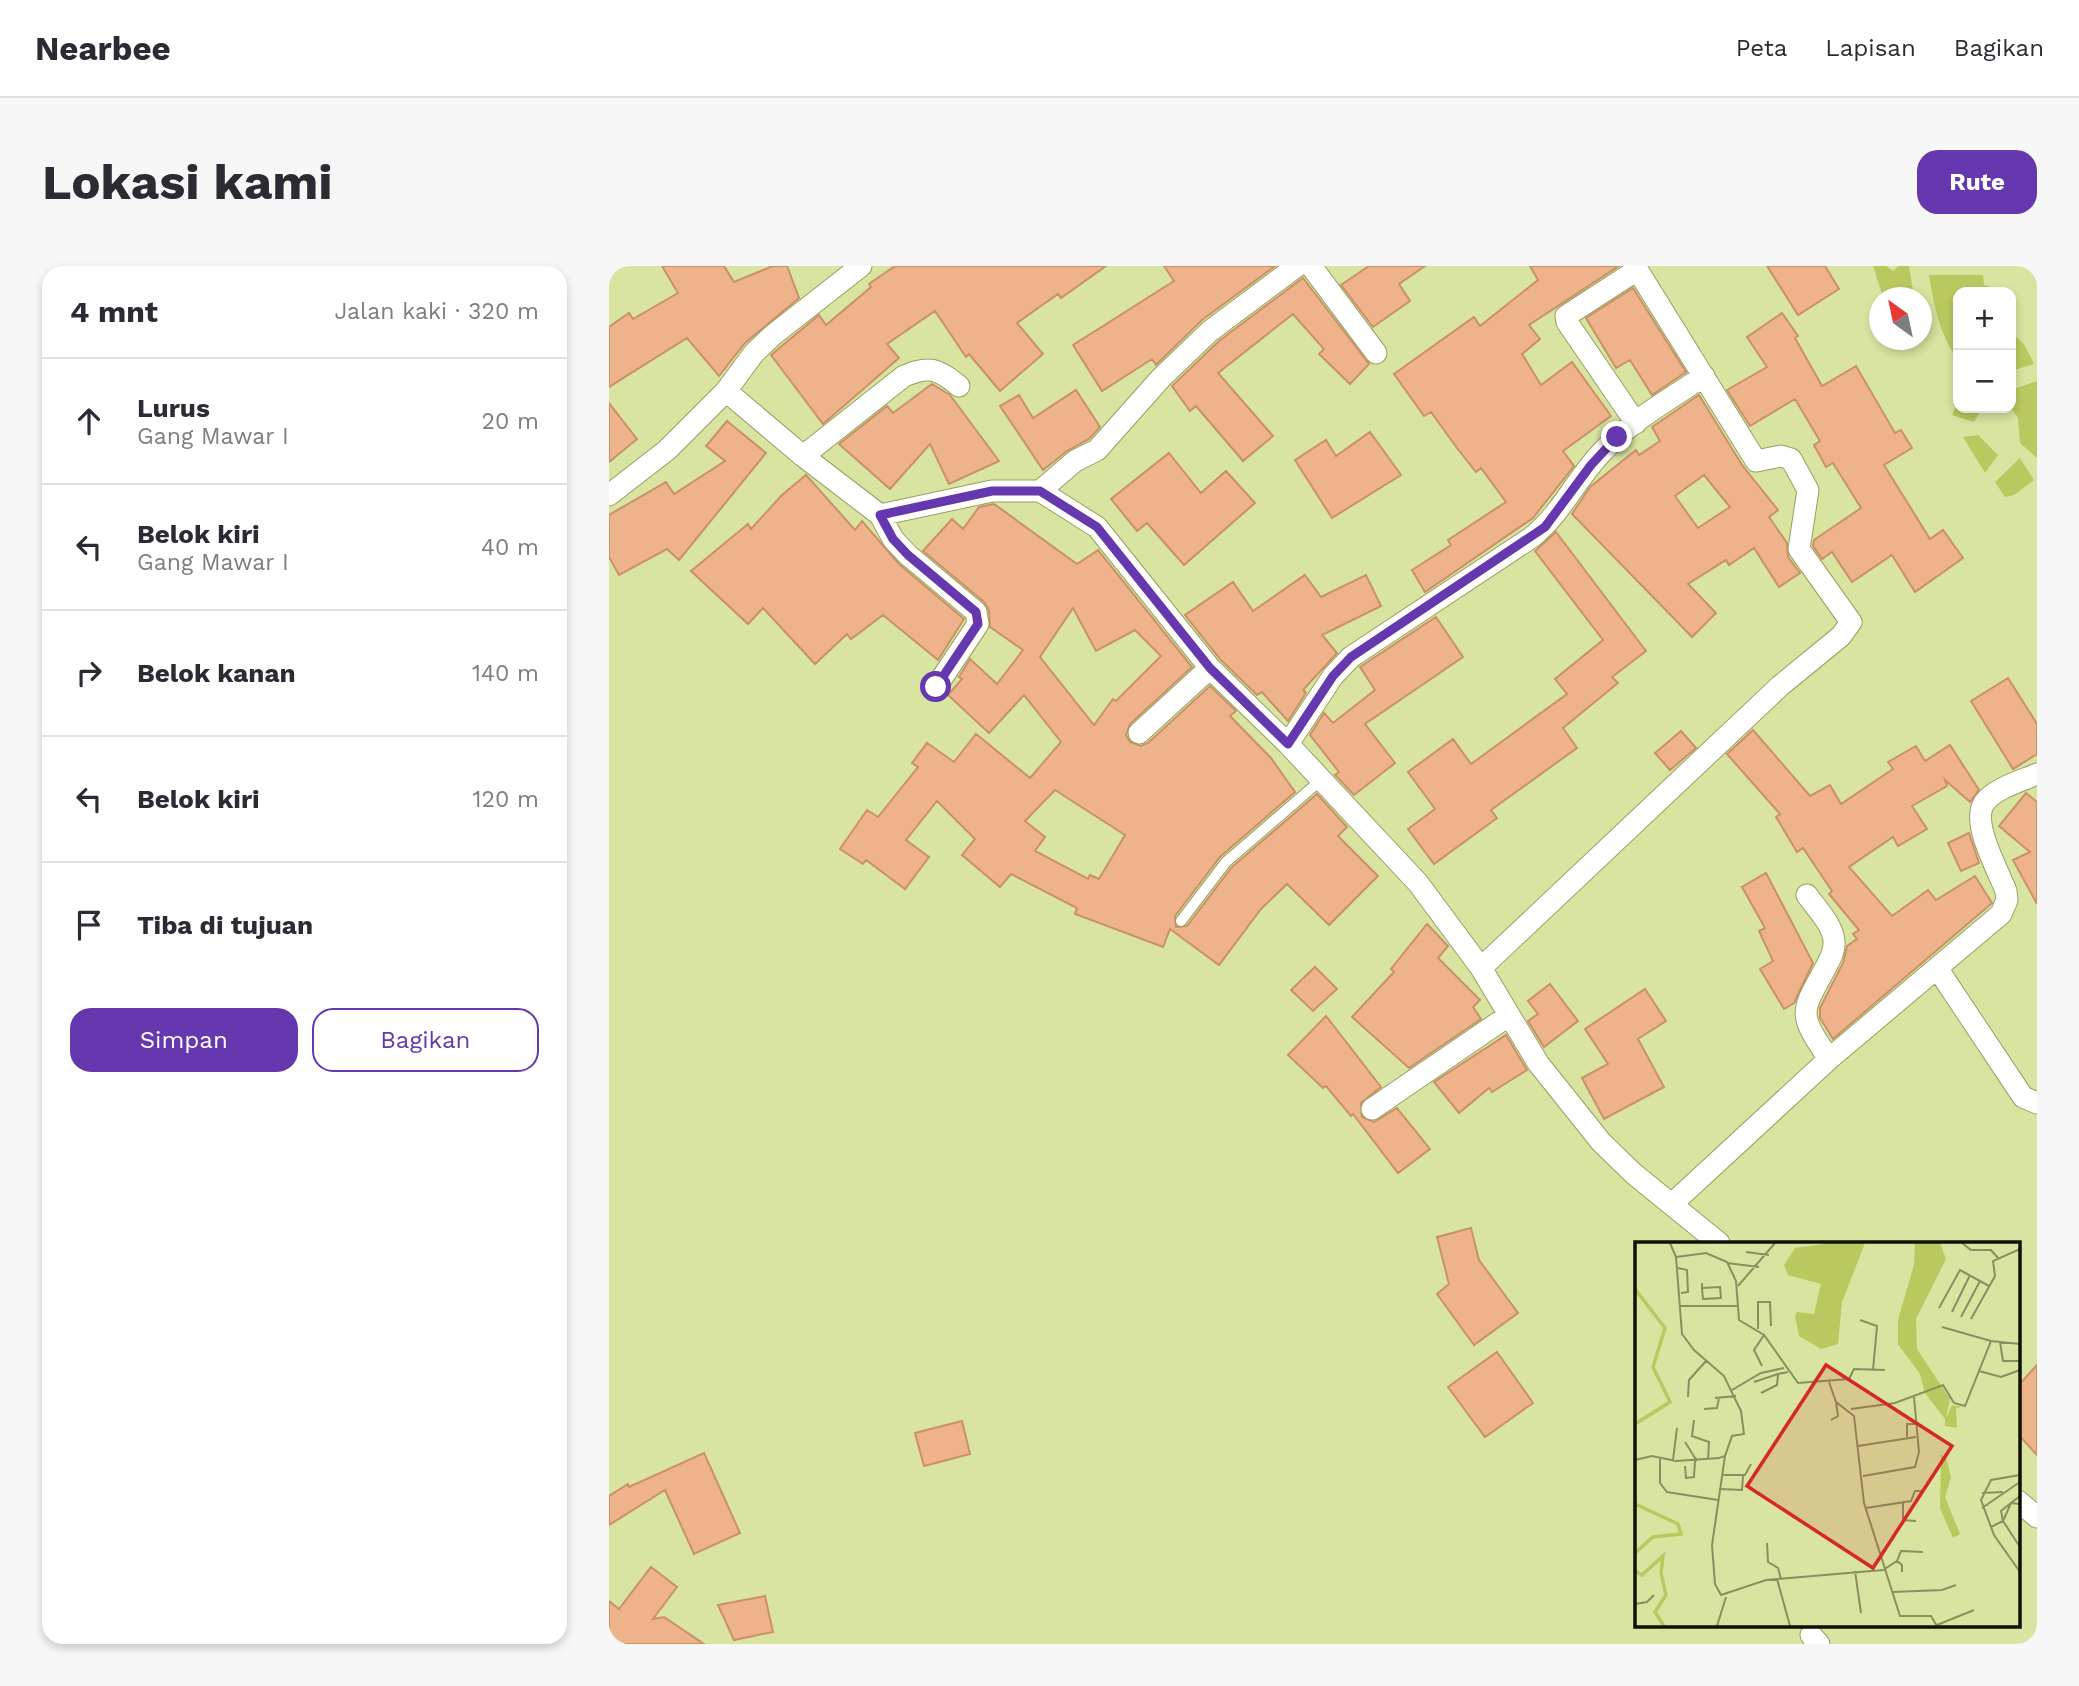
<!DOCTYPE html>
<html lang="id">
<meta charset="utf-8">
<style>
:root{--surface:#fff;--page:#f7f7f7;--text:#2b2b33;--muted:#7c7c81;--line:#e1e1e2;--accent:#6538af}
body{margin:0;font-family:"Work Sans",sans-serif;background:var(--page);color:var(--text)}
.controls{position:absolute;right:21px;top:21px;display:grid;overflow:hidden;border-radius:14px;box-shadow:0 4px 10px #0003}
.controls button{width:63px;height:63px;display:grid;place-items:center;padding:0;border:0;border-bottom:2px solid var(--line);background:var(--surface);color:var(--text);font:35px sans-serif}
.compass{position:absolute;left:1260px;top:21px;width:63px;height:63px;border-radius:50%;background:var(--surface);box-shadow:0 4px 10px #0003;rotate:327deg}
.stop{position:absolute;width:21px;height:21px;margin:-16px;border:5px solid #6538af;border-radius:50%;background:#fff}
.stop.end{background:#6538af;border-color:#fff;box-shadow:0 2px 7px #0008}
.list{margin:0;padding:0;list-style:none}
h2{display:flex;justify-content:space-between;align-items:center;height:91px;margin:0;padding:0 28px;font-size:30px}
h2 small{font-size:23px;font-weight:400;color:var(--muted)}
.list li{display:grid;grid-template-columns:46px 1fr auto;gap:21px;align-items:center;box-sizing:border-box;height:126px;padding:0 28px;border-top:2px solid var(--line)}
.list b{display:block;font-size:26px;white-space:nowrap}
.list p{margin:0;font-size:23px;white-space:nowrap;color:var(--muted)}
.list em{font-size:23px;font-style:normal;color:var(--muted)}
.actions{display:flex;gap:14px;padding:21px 28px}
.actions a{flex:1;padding:16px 0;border:2px solid var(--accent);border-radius:21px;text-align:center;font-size:24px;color:var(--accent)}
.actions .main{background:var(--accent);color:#fff}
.icon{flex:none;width:38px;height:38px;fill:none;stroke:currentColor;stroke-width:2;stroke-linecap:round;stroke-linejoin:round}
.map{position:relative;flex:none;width:1428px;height:1378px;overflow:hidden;border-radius:21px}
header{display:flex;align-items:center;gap:42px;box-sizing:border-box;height:98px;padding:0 35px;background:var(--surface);border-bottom:2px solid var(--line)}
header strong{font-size:33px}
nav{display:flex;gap:38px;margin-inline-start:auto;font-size:24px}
.intro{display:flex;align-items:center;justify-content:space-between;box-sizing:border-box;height:168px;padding:0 42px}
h1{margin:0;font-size:49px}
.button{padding:18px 32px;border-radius:21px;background:var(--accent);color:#fff;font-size:24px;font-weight:700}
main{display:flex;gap:42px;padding:0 42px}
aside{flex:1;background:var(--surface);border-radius:21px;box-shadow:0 4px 10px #0003}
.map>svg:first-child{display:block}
.water{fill:#bac95f}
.building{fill:#eeb38a;stroke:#ca9169;stroke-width:2;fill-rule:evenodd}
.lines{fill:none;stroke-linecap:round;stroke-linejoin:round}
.lane-casing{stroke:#96a060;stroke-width:12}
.street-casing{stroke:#96a060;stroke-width:23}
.lane{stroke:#fff;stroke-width:10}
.street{stroke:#fff;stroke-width:21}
.route{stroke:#6538af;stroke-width:9}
.inset-river{fill:none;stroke:#bac95f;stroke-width:3.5}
.inset-road{fill:none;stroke:#889060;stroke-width:2}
.view{fill:#d62828;fill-opacity:0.15;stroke:#d62828;stroke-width:3.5}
.inset-edge{fill:none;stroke:#0f1200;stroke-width:3.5}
</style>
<header>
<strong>Nearbee</strong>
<nav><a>Peta</a><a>Lapisan</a><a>Bagikan</a></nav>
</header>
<div class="intro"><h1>Lokasi kami</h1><a class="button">Rute</a></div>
<main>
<aside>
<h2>4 mnt<small>Jalan kaki · 320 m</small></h2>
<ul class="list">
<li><svg class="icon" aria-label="ahead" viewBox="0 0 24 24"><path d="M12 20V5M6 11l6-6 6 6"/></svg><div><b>Lurus</b><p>Gang Mawar I</p></div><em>20 m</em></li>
<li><svg class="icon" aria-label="left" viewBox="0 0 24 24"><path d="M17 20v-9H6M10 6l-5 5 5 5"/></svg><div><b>Belok kiri</b><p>Gang Mawar I</p></div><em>40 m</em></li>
<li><svg class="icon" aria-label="right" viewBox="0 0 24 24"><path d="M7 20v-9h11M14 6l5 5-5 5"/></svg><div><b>Belok kanan</b></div><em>140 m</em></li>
<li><svg class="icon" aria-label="left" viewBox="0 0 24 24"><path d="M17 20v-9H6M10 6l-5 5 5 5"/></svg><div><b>Belok kiri</b></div><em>120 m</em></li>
<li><svg class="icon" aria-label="arrive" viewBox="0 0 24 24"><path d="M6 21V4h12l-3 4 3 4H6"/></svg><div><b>Tiba di tujuan</b></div></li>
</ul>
<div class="actions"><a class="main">Simpan</a><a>Bagikan</a></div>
</aside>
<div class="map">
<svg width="1428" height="1378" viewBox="0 0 1428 1378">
<rect width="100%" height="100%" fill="#d8e4a0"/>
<path class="water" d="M1277,0L1284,5L1290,0H1300L1305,31H1274L1264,0Z
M1320,9H1374L1375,19L1381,21L1383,26H1349V95C1331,68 1325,41 1320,9Z
M1402,66L1415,78L1425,98L1402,105Z
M1428,115V192L1411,177L1409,152L1402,142V124Z
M1349,136V142H1373L1365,156L1343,149Z
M1369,169L1389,189L1376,207L1354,171Z
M1411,192L1425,214L1405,229L1396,231L1386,216Z"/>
<path class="building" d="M53,0H115L125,16L164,0H178L190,32L136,77L110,110L78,72L0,121V61L20,47L24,53L69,27Z
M286,0H497L452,32L449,28L408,57L434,88L391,125L360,88L357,91L326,45L278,78L290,92L214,158L162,89L210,49L217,59L262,21L260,18Z
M555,0H666L593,54L547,99L543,93L493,125L464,79L565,15Z
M760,0H816L790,18L801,35L764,61L732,19Z
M921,0H1010L920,59L931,73L913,88L932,119L963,96L1002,150L954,185L965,200L924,252L816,326L803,304L842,279L839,274L897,236L872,202L867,206L848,182L822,146L815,150L785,108L865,51L871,60L929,14Z
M1158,0H1216L1230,23L1189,49Z
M694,12L760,98L741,118L710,88L715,83L684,48L609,107L664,170L634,195L587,140L581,145L563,120L610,75Z
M1024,22L1077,106L1043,129L1021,94L1007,102L977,52Z
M1173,47L1189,70L1186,72L1213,120L1247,100L1286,167L1292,164L1303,182L1275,199L1321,273L1334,264L1354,292L1306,326L1283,289L1243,316L1223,286L1213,293L1204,280L1205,274L1252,242L1224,197L1217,201L1205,179L1211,175L1186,133L1141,160L1118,124L1158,101L1138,71Z
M323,118L341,129L390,195L340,218L321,178L281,223L230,178L278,140L284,147Z
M467,124L491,161L480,173L458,185L434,204L391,140L410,129L424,152Z
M1090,129L1133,199L1169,244L1160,251L1178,277L1179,291L1191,307L1170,321L1145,282L1120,299L1117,294L1079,318L1107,347L1083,371L963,248L981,221L1027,184L1030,189L1051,175L1043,161ZM1095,209L1121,241L1089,262L1066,230Z
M0,137L28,173L0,196Z
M118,155L157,187L70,294L58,283L10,309L0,291V249L57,216L65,228L116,195L97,180Z
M761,166L792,209L723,252L686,194L717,174L727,190Z
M560,187L592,227L617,205L646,237L575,299L538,257L528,265L502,233Z
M197,209L246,264L253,255L290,298L355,353L329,394L274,349L242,373L238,368L206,398L154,342L139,358L82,305L139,258L142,263L173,229Z
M385,238L468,298L489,284L583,401L521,458L517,469L521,476L532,480L539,477L601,420L627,445L621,450L662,492L686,526L611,591L566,650L567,661L578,660L623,601L708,528L738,561L729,570L769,610L720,659L678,618L652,643L610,699L561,663L554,681L466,648L468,642L402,608L391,621L353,589L366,573L328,535L297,574L320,591L296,623L257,594L254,598L231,583L258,544L269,551L309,501L303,497L318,477L345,496L367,468L421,512L452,476L415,429L380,467L339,429L353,413L350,411L361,393L388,418L414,384L381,361L380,344L375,336L314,285L343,253L354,263L370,241ZM464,342L487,385L526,364L552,390L507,435L504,433L485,459L431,391ZM446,524L516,569L490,613L481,609L479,613L426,585L436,571L416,555Z
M947,266L1037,385L1003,411L1009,417L954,462L968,482L882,544L888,552L825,598L799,563L826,543L799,506L844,473L862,498L958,428L946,413L994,374L926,285Z
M696,309L712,331L757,309L772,340L713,369L728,387L694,424L697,427L679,455L653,426L648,429L611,393L576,349L624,316L644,345Z
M827,351L854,391L756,458L786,497L745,529L726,509L730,506L701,469L715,447L724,457L766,424L751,401Z
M1399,412L1428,458V488L1404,503L1362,435Z
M1144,464L1201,530L1221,519L1232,538L1284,503L1279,496L1307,480L1316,495L1341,479L1370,524L1361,536L1336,514L1338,520L1303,540L1318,563L1289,580L1284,571L1240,601L1283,650L1319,624L1327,634L1366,610L1383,637L1224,773L1211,752V742L1234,697L1238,680L1248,673L1244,668L1250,664L1220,628L1223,625L1194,582L1188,586L1167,551L1171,548L1118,488Z
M1072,465L1087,482L1061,504L1046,487Z
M1417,527L1428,536V638L1404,594L1421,586L1390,560Z
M1360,567L1370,597L1352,605L1339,577Z
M1157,607L1204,697L1185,737L1175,743L1151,703L1164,695L1150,665L1156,662L1133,621Z
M818,658L839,680L829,692L871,734L864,741L872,753L800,802L743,751L785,706L782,703Z
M706,701L728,723L704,745L682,724Z
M941,718L969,755L935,781L919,755L929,748L919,735Z
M1036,723L1057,755L1029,773L1055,821L995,853L973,812L999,798L976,763Z
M717,750L772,821L752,837L753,851L765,856L788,842L821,883L789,907L744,848L742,850L717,820L714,822L679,789Z
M897,769L918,804L883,826L880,822L850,847L825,816Z
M862,962L870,994L909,1047L865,1079L828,1028L840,1018L828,971Z
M888,1086L924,1137L876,1171L839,1121Z
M1428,1099V1189L1409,1168V1120Z
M353,1155L361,1188L315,1200L306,1167Z
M95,1187L131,1267L85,1288L56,1224L0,1259V1230L19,1218L20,1221Z
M42,1301L68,1321L44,1353L55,1351L95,1378H0V1335L10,1343Z
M156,1330L164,1366L125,1374L109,1339Z"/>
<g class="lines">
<defs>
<path id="lane" d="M572,655L617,596L712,514"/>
<path id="street" d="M702,0L767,87
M117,125L194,190L271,249L383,225H431L488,261L601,402L679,478L809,617L872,702L929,797L992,876L1025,908L1110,977
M1027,157L958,56L957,50L1028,4
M194,190L295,110C320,99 330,103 350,120
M431,225L466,195L488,184L552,112L601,65L688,0
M0,229L58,184L117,125L145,87L164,69L252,0
M271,249L284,273L299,289L367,346L369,358L327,421
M530,467L601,402
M679,478L724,410L742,391L923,271C953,247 968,211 995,184C1023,154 1061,133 1095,110
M1198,629C1207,642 1224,659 1225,675C1226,685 1221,693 1217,701C1191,748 1189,747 1220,793
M872,702L1171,420L1232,370L1242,356L1190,283L1199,224L1182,193L1172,190L1147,195L1026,0
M1328,702L1414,831L1428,837
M763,843L899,750
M1064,937L1220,793L1392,648L1398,634L1397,625C1389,604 1362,557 1375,537C1386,522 1412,515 1428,508
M1409,1235L1428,1251
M1202,1369L1210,1378"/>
</defs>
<use href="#lane" class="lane-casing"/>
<use href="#street" class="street-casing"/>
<use href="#lane" class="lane"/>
<use href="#street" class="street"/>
</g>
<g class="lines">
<path class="route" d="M327,421L369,358L367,346L299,289L284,273L271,249L383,225H431L488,261L601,402L679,478L724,410L742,391L936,261L982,199L1008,171"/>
</g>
<g transform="translate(1026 976)">
<rect width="385" height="385" fill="#d8e4a0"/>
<path d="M195,1H230L207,60L203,102L186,107L164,94L160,74L162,70L179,72L186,42L153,33L149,23L160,6ZM280,1H305L311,17L281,77L282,107L315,157L311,176L317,163L328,165L321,166L322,186L310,184V177L290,151L285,132L263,102V78L279,23ZM306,213L311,215L316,235L310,255L325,292L318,296L305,266Z" fill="#bac95f"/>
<path class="inset-river" d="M0,47L30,86L18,125L35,160L0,182M0,262L43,282L46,292L18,295L0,311M0,329L7,333L28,314L26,331L31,353L20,370L29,384"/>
<path class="inset-road" d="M327,1L336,8H356L363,16M111,10L134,13M41,15L71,11L92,20L101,39L104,78L129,93L163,141L214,137L219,127L250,128M92,21L124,25M43,26L52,28L53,50L46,51M67,41V46L68,57L86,56L85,45L67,46M103,44L140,1M44,64H102M304,66L325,28L354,44M317,70L335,33M326,75L345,39M336,77L360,34L358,19L385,7M225,78L242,84L238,128M307,85L356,99M123,87V60H135L136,84M365,100L368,119H385M127,124L119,108L129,93M344,129L366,135L385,128M119,140L143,132M194,140L201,160L219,174L229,261L265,374H296L302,384M97,148L126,131L149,126M126,151L142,143L143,132L153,130M53,155L54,138L71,119M80,156L101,154M69,167L82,166L84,156M216,167L260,161L308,143L319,161L330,164L356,99L385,102M59,178L57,194L74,200L73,218M196,178L203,174L201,160M272,195V182H281M50,200L62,219M223,204L281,195M90,214L77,303L80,342L86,353L131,338L248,328L262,319L267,323V330M25,217V241L32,250L83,258M0,218L17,214L41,219L84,216L90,214L97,194L109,192L106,169L89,134L59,108L47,92L41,15L35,1M38,218L42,186M50,224L51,236L59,235L60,219M87,233H110L116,222M385,233L356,238L346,258L359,293L385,330M228,234L280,225L284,210L279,155M84,247L107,248L108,234M347,251L368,250M268,261V278L281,279M385,262L376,261L366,269L368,279L385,305M231,266L276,259L280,249H289M347,266L385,240M356,285L368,279L376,261L385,254M132,301L133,320L143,326L146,337M262,319L266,309L288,310M220,329L226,371M142,337L155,384M258,350L307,348L321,343M0,362L12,360L19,353M302,383L339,368M82,384L91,355"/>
<path class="view" d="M191,123L317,204L238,326L112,244Z"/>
<rect width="385" height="385" class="inset-edge"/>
</g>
</svg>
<div class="controls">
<button>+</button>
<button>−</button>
</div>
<svg class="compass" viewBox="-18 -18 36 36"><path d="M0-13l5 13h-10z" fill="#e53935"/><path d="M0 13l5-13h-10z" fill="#7c7c81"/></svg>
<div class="stop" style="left:327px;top:421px"></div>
<div class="stop end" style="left:1008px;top:171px"></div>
</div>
</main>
